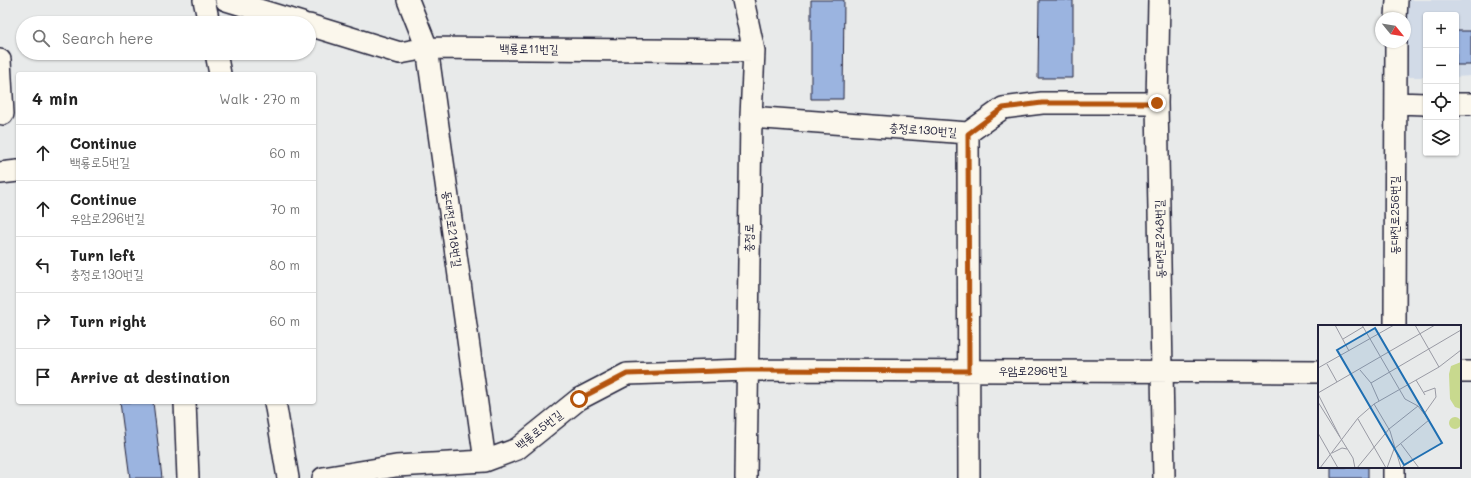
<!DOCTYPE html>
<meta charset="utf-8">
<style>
:root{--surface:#fff;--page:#f6f6f6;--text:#222;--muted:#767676;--line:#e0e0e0}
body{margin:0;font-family:Mali,"Poor Story",sans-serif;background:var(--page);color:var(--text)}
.controls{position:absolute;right:12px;top:12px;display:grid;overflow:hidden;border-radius:4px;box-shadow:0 1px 3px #0004}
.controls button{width:36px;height:36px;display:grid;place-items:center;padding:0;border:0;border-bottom:1px solid var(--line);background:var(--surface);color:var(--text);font:20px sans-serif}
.compass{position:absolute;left:1375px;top:12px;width:36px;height:36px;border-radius:50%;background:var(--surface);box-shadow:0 1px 3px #0004;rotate:120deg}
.stop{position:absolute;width:12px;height:12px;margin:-9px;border:3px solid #b45309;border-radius:50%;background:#fff}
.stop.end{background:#b45309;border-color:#fff;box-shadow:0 1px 4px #0008}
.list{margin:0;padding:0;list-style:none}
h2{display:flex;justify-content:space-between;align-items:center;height:52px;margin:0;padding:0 16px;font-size:17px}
h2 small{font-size:13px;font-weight:400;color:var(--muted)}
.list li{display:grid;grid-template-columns:26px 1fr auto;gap:12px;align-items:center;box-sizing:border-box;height:56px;padding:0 16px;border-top:1px solid var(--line)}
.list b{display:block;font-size:15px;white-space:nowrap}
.list p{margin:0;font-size:13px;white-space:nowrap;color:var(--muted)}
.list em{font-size:13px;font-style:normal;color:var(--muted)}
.icon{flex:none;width:22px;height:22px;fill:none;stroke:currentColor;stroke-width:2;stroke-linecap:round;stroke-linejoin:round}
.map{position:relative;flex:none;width:1471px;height:478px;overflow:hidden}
.search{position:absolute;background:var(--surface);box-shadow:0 1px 3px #0004;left:16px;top:16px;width:300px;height:44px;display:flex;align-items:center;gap:10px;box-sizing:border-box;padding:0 14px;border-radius:22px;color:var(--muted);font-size:15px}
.panel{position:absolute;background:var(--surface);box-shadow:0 1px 3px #0004;left:16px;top:72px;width:300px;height:332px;border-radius:4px}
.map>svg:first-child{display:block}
.built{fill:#d1dae7}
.building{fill:#9bb4e0;stroke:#22223b}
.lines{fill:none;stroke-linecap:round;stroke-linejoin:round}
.minor-casing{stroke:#22223b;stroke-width:24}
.minor{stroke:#fbf7ec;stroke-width:21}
.route{stroke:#b45309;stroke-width:5}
.labels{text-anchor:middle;stroke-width:3.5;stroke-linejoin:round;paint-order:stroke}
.street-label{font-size:12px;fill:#22223b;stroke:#fbf7ec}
.inset-road{fill:none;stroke:#999aa4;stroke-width:1}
.view{fill:#1f6fb2;fill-opacity:0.15;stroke:#1f6fb2;stroke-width:2}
.inset-edge{fill:none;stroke:#22223b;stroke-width:2}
</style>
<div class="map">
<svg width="1471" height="478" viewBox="0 0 1471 478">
<rect width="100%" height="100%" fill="#e8eaea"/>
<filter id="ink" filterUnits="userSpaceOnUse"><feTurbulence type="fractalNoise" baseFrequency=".025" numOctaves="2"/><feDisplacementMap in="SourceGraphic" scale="8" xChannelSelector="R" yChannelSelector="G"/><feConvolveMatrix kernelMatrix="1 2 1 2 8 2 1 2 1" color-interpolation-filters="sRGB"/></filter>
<g filter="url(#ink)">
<path class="built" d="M1407,0H1471V76L1456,77V15H1426V77H1407Z"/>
<path class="building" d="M811,0H844L843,99H811Z
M1039,0H1073V78H1038Z
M1456,31H1471V65H1456Z
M120,402H153L162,478H130Z
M1331,467H1368V478H1331Z"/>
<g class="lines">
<defs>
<path id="minor" d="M204,0L209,23
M226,0L302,23
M408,0L427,48L485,461
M743,0L754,51L751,117L746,478
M1159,0L1157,103L1164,478
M1396,18L1397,0
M309,25L400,53L427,48L754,51
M216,53L220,74
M0,60L3,114
M1396,103L1426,104
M1456,104H1471
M751,117L968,133
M968,133L969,478
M968,133L1003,108L1042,103H1157
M0,173L18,171
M1395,326L1396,42
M1460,372H1471
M185,402L188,478
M275,402L288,478
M323,478L396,466L485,461L517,449L579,399L627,374L747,370L1319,372
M1394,478V467"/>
</defs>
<use href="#minor" class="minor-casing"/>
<use href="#minor" class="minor"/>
</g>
</g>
<g class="lines" filter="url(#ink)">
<path class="route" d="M579,399L627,374L747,370L969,371L968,134L1003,108L1042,103H1157"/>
</g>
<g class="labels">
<g class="street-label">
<text transform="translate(529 49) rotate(1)" y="4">백룡로11번길</text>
<text transform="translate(923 130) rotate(4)" y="4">충정로130번길</text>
<text transform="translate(1395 215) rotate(-90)" y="4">동대전로256번길</text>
<text transform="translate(452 229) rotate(82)" y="4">동대전로218번길</text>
<text transform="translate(749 238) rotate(-89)" y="4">충정로</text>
<text transform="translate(1160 239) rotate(-91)" y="4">동대전로248번길</text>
<text x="1033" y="375">우암로296번길</text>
<text transform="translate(539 430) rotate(-38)" y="4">백룡로5번길</text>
</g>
</g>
<g transform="translate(1318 325)">
<rect width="143" height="143" fill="#e8eaea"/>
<path d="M143,37V84L137,82L132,74L131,49L133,41ZM131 98a6 6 0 1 1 12 0a6 6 0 1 1-12 0Z" fill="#c8d98e"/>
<path class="inset-road" d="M17,0L31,26M44,0L87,74L100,81L111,95L76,124L69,143M97,0L121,42M25,14L45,2M9,39L19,57M0,43L76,0M42,45L53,58M98,55L107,70M53,58L143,5M53,58L61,76M106,67L117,63L118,72L106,89M0,68L117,0M0,69L22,112M0,77L35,133L37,143M56,79L72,106L83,143M40,94L68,143M0,108L20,143M83,119L101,143M14,128L24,123L29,124M2,143L40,93L56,79L121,42L143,25M39,143L71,104L100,81M83,143L95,135"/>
<path class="view" d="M57,3L124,118L86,140L19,25Z"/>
<rect width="143" height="143" class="inset-edge"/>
</g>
</svg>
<div class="controls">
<button>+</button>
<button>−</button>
<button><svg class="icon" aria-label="locate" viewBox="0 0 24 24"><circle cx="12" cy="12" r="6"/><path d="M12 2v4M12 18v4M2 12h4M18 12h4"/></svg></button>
<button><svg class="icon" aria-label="layers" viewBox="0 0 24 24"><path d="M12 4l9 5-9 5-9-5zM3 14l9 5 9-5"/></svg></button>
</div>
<svg class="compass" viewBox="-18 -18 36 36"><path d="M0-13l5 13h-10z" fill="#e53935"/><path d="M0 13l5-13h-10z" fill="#767676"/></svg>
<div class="stop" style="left:579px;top:399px"></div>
<div class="stop end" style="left:1157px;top:103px"></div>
<div class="search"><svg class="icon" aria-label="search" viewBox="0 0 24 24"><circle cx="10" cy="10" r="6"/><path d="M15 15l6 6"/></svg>Search here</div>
<section class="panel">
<h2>4 min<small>Walk · 270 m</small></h2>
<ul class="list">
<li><svg class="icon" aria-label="ahead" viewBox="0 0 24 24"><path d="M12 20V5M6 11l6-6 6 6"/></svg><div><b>Continue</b><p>백룡로5번길</p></div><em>60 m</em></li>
<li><svg class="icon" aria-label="ahead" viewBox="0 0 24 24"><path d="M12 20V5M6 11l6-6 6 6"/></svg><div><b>Continue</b><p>우암로296번길</p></div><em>70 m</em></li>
<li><svg class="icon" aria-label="left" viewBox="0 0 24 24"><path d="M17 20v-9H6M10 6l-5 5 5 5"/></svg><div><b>Turn left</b><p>충정로130번길</p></div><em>80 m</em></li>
<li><svg class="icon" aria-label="right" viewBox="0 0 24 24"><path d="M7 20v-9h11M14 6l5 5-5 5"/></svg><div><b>Turn right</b></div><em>60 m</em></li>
<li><svg class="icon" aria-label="arrive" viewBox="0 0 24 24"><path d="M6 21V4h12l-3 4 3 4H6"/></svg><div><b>Arrive at destination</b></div></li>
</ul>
</section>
</div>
